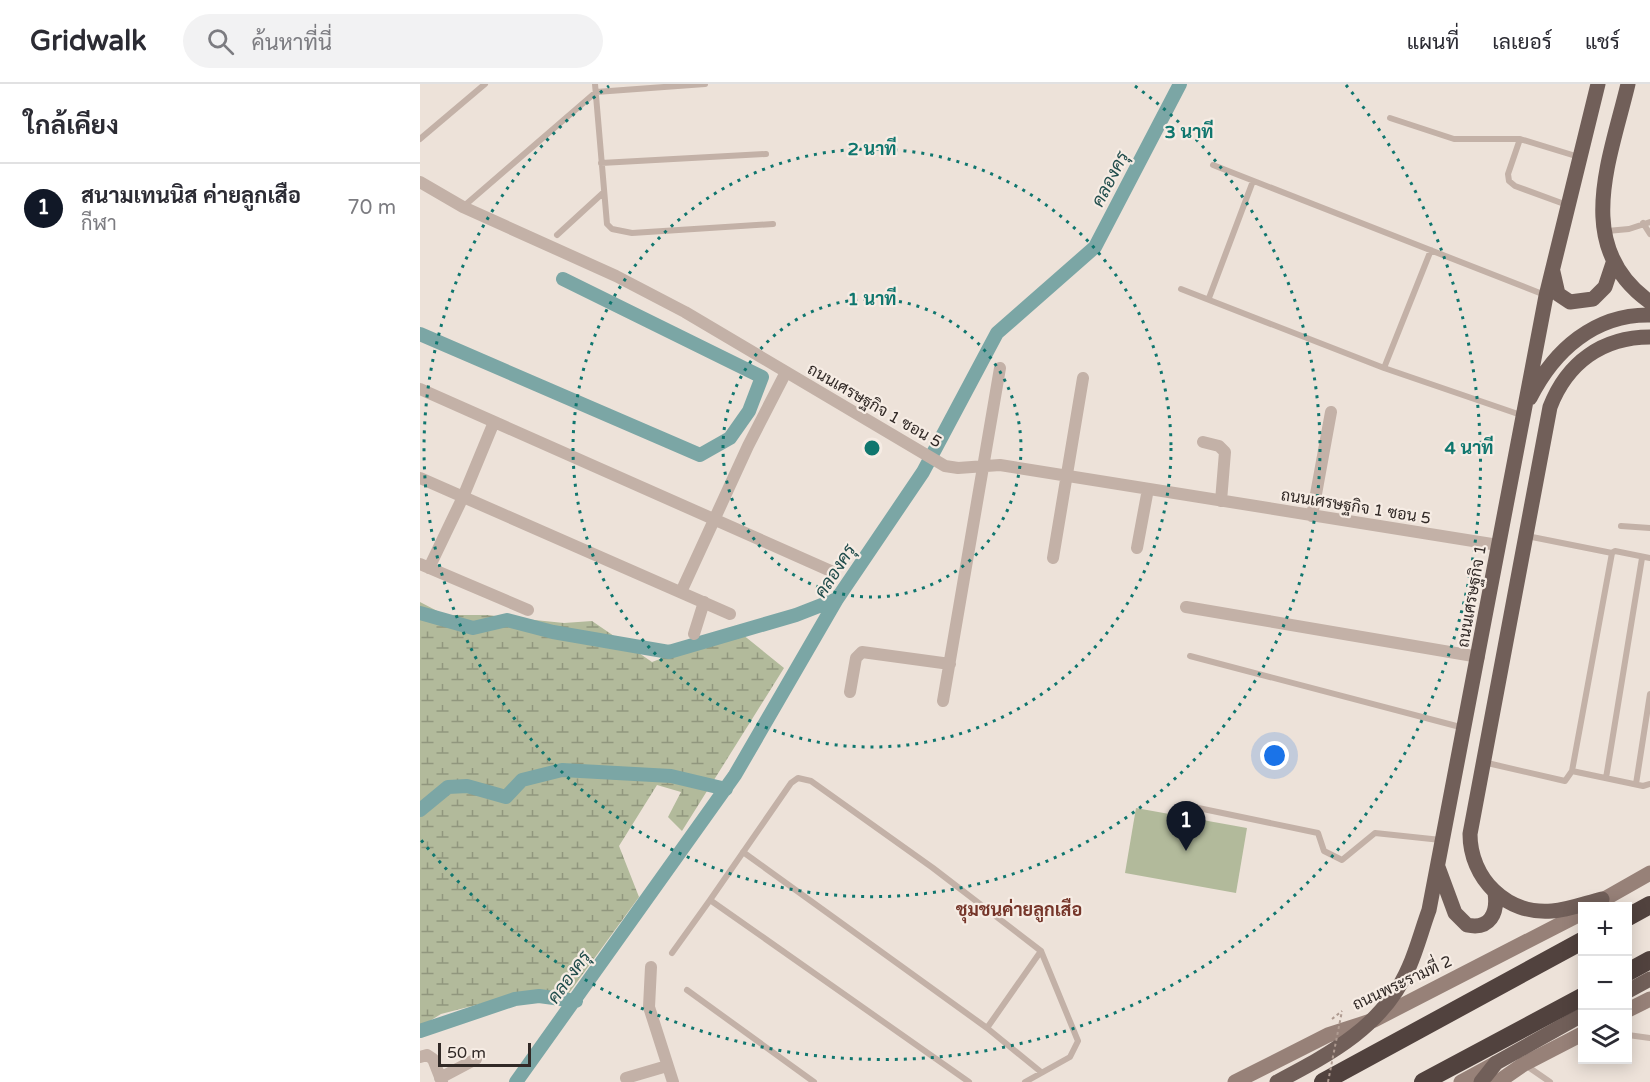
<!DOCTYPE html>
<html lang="th">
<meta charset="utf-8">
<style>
:root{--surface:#fff;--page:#f2f2f3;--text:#2b2b33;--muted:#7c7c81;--line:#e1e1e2;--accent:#111827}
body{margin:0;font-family:"Varela Round",Sarabun,sans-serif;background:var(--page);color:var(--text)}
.controls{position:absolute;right:18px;bottom:18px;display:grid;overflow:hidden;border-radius:0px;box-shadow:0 3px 15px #0003}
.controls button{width:54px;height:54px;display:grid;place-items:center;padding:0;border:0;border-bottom:2px solid var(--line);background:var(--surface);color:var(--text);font:30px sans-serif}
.scale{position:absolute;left:18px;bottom:15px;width:93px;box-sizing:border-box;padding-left:6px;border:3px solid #312926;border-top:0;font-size:16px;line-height:21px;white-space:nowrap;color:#312926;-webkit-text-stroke:4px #f6ece4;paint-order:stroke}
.you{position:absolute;left:855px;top:672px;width:21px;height:21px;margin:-15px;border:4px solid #fff;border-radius:50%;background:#1a73e8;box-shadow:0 0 0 9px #1a73e833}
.badge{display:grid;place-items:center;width:39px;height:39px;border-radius:50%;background:var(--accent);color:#fff;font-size:20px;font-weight:700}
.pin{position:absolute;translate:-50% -50px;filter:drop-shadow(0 2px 3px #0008)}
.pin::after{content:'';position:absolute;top:32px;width:21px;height:18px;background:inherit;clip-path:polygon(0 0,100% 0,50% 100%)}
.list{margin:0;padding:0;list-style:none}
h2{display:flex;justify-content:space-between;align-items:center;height:78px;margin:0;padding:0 24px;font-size:26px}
h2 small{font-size:20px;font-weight:400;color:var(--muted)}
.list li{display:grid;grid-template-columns:39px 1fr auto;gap:18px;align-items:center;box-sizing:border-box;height:90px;padding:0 24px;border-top:2px solid var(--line)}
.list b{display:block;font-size:22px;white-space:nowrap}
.list p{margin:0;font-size:20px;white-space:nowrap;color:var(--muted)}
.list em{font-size:20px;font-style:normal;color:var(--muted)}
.icon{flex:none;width:33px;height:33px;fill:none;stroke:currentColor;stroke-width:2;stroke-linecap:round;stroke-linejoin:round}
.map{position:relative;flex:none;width:1230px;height:998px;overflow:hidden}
header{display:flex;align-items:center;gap:36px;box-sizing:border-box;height:84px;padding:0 30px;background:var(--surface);border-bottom:2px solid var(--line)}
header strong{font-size:28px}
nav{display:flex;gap:33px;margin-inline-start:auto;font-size:21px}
.search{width:420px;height:54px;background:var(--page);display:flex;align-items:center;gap:15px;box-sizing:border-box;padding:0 21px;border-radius:33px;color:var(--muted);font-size:22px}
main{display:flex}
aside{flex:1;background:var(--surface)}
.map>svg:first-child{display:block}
.wetland{fill:url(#wetland-marsh)}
.pitch{fill:#b2ba9b}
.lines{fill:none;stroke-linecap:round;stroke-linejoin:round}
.canal{stroke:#7ba6a5;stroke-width:14}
.path{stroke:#af9b91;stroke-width:2;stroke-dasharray:3 3;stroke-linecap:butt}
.lane{stroke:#c3b1a7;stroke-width:6}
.street{stroke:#c3b1a7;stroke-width:12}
.secondary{stroke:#978178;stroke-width:15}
.primary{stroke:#715f59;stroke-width:15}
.highway{stroke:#51423e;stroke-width:18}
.path-bridge{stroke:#af9b91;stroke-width:2;stroke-dasharray:3 3;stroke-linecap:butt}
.ring{fill:none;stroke:#0f766e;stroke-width:3;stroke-dasharray:3 6}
.labels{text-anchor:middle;stroke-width:4.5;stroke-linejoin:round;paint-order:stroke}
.street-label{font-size:16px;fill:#312926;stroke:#f6ece4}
.water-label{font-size:18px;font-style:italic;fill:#214d4c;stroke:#f6ece4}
.neighbourhood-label{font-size:18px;font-weight:bold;fill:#753529;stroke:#f6ece4}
.centre{fill:#0f766e;stroke:#f6ece4;stroke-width:3}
.ring-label{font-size:18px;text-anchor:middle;font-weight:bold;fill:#0f766e;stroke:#f6ece4;stroke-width:4.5;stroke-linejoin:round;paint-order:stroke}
</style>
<header>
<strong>Gridwalk</strong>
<div class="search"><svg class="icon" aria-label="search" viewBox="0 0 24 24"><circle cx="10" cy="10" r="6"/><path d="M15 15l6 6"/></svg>ค้นหาที่นี่</div>
<nav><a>แผนที่</a><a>เลเยอร์</a><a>แชร์</a></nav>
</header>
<main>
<aside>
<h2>ใกล้เคียง<small></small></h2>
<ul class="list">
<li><span class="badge">1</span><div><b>สนามเทนนิส ค่ายลูกเสือ</b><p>กีฬา</p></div><em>70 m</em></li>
</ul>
</aside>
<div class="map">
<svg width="1230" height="998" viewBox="0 0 1230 998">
<defs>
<pattern id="wetland-marsh" width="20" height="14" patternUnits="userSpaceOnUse" patternTransform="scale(1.5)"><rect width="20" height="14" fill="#b2ba9b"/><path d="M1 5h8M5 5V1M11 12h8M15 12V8" fill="none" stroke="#91977e"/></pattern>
</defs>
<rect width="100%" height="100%" fill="#ede2d9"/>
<path class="wetland" d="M0,518L25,531H67L144,539L172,537L232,578L317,546L364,584L262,747L248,733L261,708L237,701L199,762L219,813L149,909L111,907L21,930L0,943Z"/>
<path class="pitch" d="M716,724L827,744L816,809L705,789Z"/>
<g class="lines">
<path class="canal" d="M0,250L280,371L310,354L329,327L342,293L143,195
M0,529L53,544L87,536L133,548L249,568L376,531L417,515
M0,726L28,703L47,702L86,713L102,696L142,686L251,692L306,705
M0,947L95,915L119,912L156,917
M96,998L315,691L417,515L503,388L577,249L675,163L760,0"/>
<path class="path" d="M912,935L922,927"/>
<path class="lane" d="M175,0L187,140L192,145L212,149L353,140
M970,34L1034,55H1100
M0,55L65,0
M181,79L346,70
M793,81L1125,211
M1147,121L1095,102L1089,97L1088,90L1100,55L1159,73
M44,122L176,8L285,0
M1223,139L1230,150
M1187,147L1209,145L1230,138
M137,151L184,108
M761,205L964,284L1101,331
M789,214L833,97
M964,284L1011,166
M1201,442L1230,444
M1107,452L1192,469
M1230,474L1195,467L1192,469L1152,687L1223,702L1230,700
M770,572L1044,644
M1063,678L1145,697L1152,687
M1186,694L1222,474
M1216,700L1230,610
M764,721L898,749L904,767L922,776L955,749L1021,756
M323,768L567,944L621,988
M252,869L290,816
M267,906L394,998
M567,944L621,867
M1208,951L1230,954
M1104,980L1130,998
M549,998L290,816L371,699L378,694L391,697L513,784L621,867L658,957L650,973L605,998"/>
<path class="street" d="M0,98L43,123L196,192L265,228L525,382L538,384L580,381L1078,461
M0,305L413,488
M783,358L799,362L805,368L801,417
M0,394L310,530
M892,432L911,328
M717,464L728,405
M633,474L663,294
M0,480L108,526
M9,484L43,413L74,338
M261,508L328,362L366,288
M766,523L1059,573
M274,550L284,518
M430,608L436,574L442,568L530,580
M523,617L580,284
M231,883L229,923L253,998
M0,973L7,971L13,975L22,998
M20,994L56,975
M206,994L247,982"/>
<path class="secondary" d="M1172,822L1230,789
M1208,926L1230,915
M815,998L908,951L954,936L1162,829
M1041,998L1076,979
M1078,998L1104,980L1162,950"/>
<path class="primary" d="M1208,0C1190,76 1152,163 1230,218
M1133,188L1138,210L1150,218L1173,215L1185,203L1193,179
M1110,314C1134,266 1175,230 1230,231
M1018,783L1035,829L1047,841C1070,846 1078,829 1075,809
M1182,815C1166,819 1148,826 1132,827C1086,831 1050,794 1050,750L1130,323C1147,279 1182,253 1230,253
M1208,907L1230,895
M857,998C910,970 964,942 989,883C997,865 1002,845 1009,826L1126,212L1178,0
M1061,998L1076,979L1162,931"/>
<path class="highway" d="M1208,833L1230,821
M1208,888L1230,876
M903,998L1162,857
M1003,998L1162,913"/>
<path class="path-bridge" d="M908,998L922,927"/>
</g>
<g class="ring">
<circle cx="452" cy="364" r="149"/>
<circle cx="452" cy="364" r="299"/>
<path d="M715 2A448 448 0 1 1 189 2"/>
<path d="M926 1A597 597 0 0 1 1 756"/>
</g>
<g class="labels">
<g class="street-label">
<text transform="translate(455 321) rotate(30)" y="6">ถนนเศรษฐกิจ 1 ซอน 5</text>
<text transform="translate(936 422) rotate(9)" y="6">ถนนเศรษฐกิจ 1 ซอน 5</text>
<text transform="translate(1051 512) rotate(-80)" y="6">ถนนเศรษฐกิจ 1</text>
<text transform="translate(982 898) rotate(-25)" y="6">ถนนพระรามที่ 2</text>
</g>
<g class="water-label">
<text transform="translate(690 95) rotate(-63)" y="6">คลองครุ</text>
<text transform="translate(415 487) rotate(-57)" y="6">คลองครุ</text>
<text transform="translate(149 893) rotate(-54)" y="6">คลองครุ</text>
</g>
<g class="neighbourhood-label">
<text x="599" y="832">ชุมชนค่ายลูกเสือ</text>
</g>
</g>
<circle cx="452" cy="364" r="9" class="centre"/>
<g class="ring-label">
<text x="769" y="54">3 นาที</text>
<text x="452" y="71">2 นาที</text>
<text x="452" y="221">1 นาที</text>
<text x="1049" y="370">4 นาที</text>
</g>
</svg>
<div class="controls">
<button>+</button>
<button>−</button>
<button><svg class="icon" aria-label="layers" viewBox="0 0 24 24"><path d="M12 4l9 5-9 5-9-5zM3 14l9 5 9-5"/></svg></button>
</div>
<div class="scale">50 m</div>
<div class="you"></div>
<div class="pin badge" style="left:766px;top:767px">1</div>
</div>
</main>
